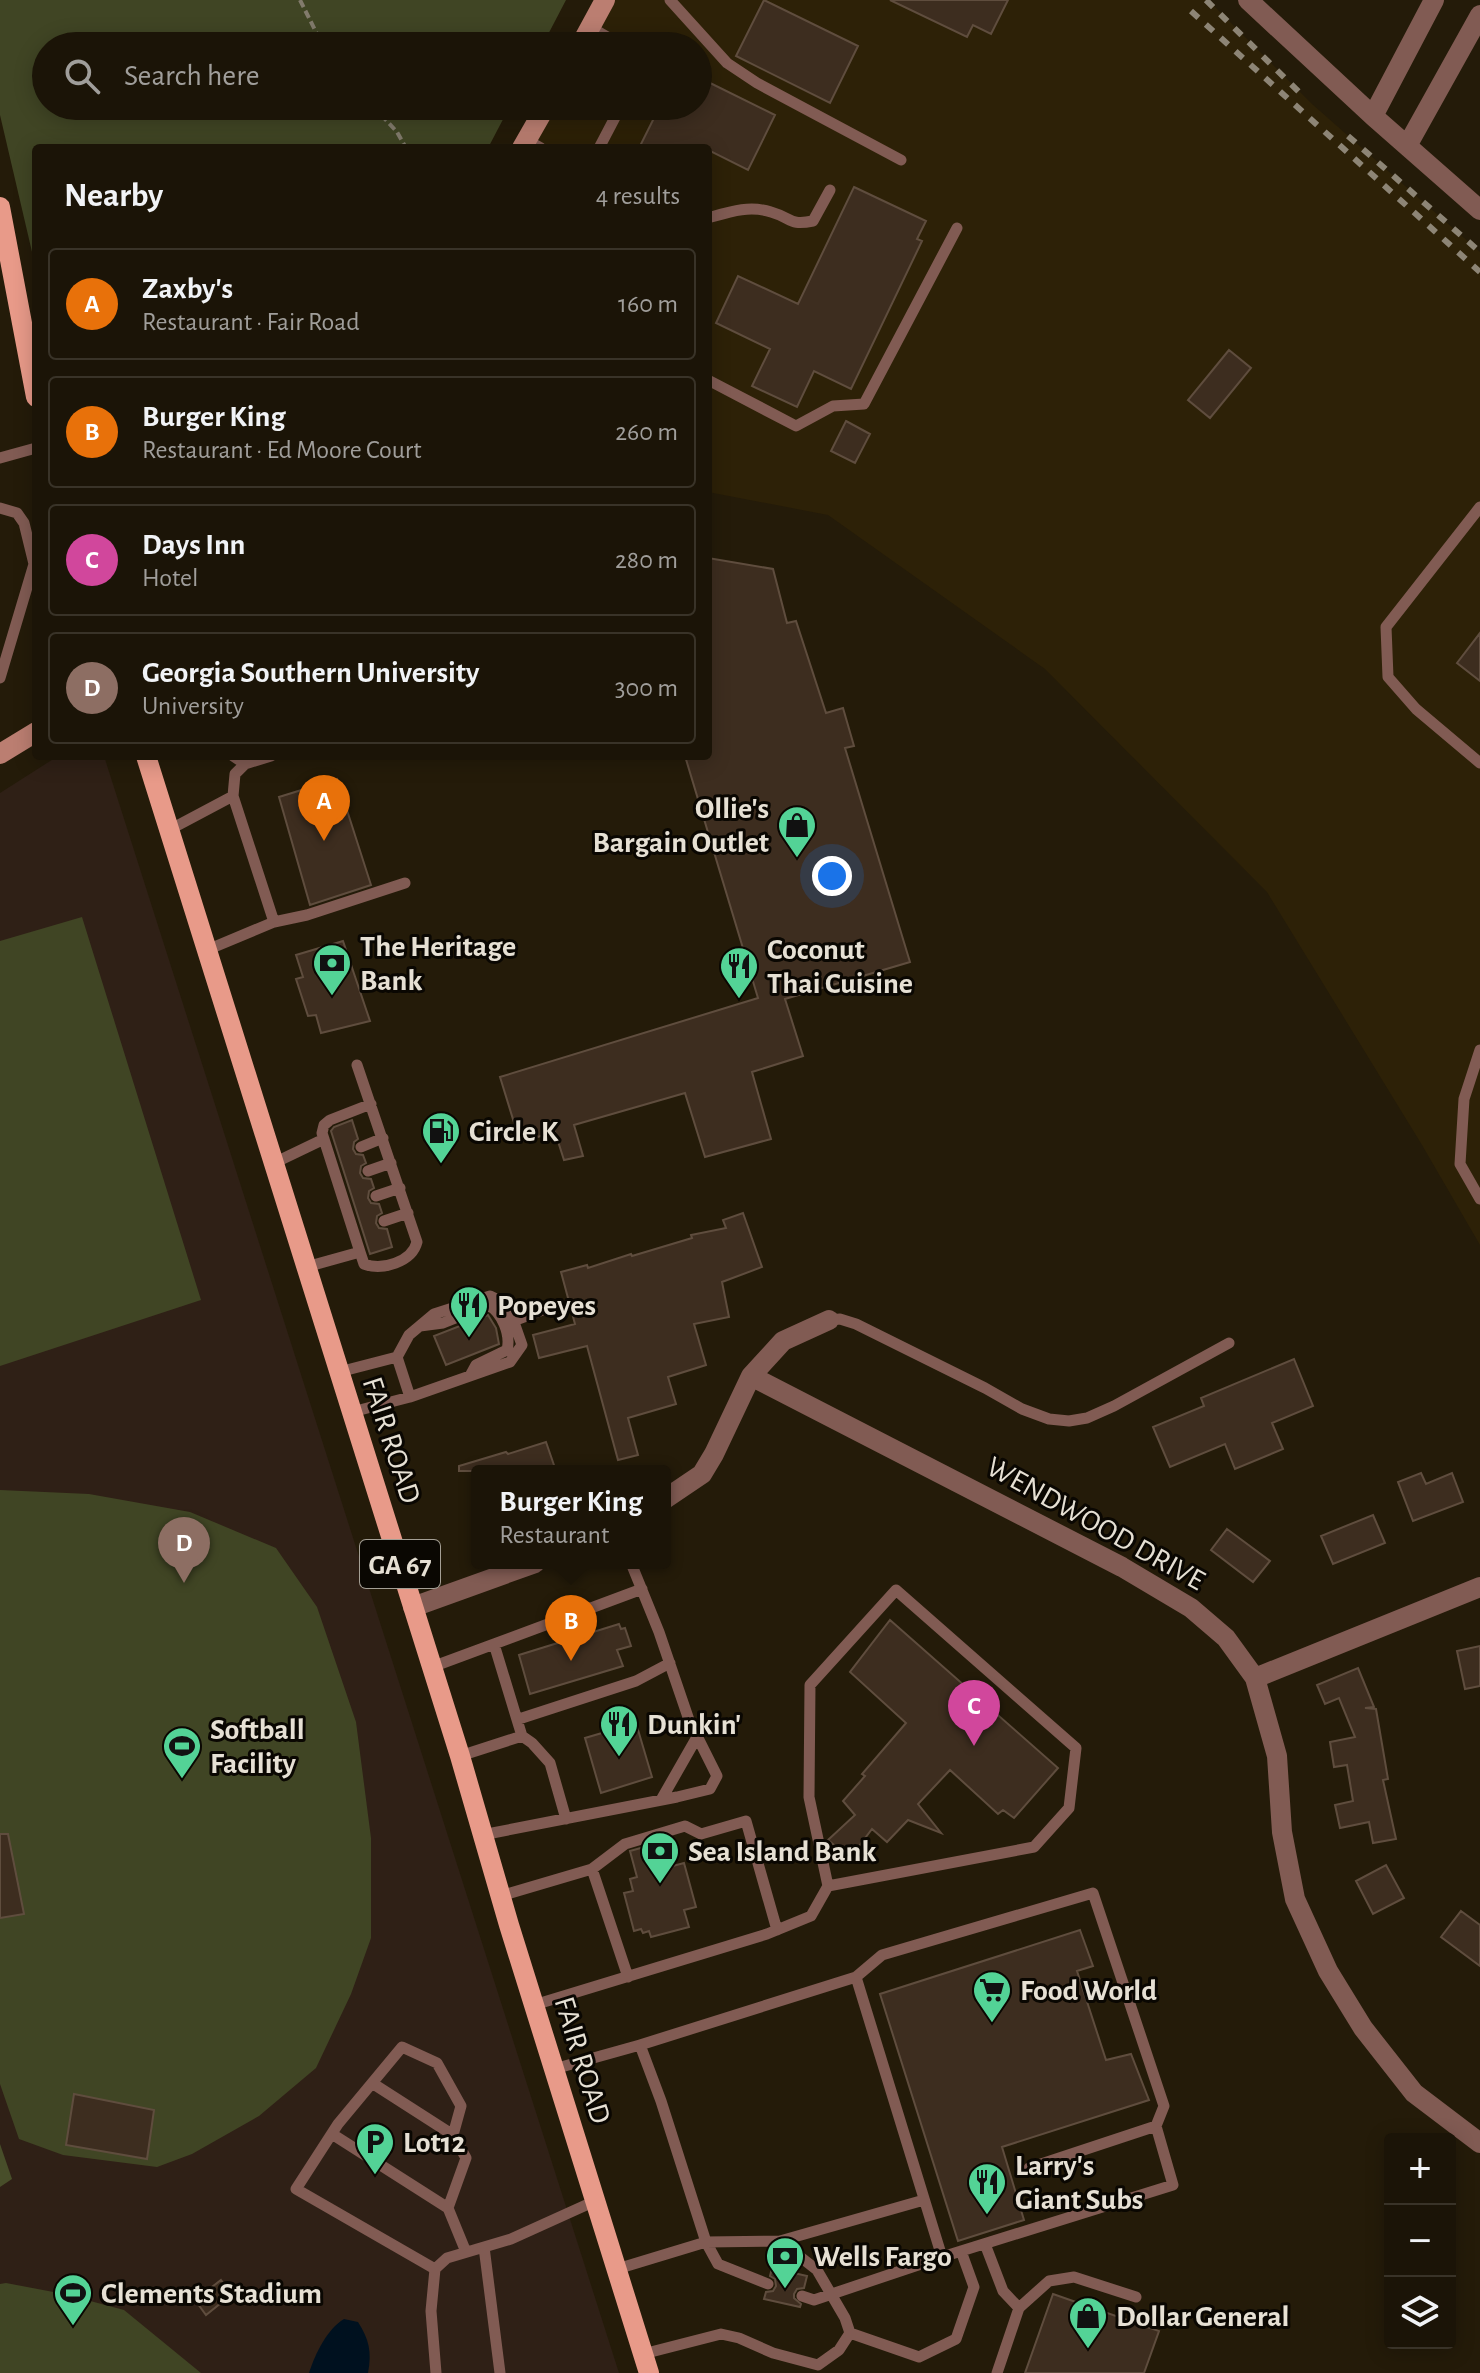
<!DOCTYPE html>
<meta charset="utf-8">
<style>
:root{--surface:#1b1407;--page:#282115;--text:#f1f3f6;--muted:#a09e9b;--line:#393328;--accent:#2563eb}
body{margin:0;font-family:"Alegreya Sans",sans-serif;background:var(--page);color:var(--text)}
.controls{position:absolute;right:24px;bottom:24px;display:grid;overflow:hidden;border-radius:8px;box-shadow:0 4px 20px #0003}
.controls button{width:72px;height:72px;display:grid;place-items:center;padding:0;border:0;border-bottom:2px solid var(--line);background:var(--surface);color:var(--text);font:40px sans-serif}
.you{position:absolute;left:832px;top:876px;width:28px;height:28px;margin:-20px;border:6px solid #fff;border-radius:50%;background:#1a73e8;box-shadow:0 0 0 12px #1a73e833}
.badge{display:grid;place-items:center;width:52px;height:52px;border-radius:50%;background:var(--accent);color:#fff;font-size:26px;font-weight:700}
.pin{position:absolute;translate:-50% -66px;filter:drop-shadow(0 2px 4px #0008)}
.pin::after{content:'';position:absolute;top:42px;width:28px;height:24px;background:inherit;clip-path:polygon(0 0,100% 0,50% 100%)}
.popup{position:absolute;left:471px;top:1465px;width:200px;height:104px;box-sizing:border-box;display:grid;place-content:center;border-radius:8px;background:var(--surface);filter:drop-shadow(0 2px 6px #0005);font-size:26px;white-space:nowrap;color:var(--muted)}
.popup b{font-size:30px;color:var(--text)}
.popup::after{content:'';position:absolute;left:50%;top:100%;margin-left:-16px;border:16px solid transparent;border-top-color:var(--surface)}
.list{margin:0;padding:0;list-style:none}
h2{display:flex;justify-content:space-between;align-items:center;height:104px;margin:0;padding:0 32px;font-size:34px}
h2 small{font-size:26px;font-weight:400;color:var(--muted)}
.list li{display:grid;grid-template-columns:52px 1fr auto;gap:24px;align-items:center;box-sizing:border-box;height:112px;margin:0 16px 16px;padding:0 16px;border:2px solid var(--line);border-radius:8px}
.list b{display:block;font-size:30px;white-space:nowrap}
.list p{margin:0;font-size:26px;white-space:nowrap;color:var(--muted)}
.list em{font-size:26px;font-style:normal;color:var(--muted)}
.icon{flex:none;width:44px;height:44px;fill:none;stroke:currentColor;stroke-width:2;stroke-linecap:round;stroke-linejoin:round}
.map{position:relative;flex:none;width:1480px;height:2373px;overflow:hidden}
.search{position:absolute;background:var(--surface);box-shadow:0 4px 20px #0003;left:32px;top:32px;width:680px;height:88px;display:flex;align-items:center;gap:20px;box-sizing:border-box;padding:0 28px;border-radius:44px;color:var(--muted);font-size:30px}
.panel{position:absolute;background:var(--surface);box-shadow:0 4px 20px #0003;left:32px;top:144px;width:680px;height:616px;border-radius:8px}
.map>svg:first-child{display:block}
.built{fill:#2d2107}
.education{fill:#2f2016}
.green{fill:#404524}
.forest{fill:#484e2a}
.water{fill:#00111f}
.building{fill:#3d2d1f;stroke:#5f4d3e;stroke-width:2}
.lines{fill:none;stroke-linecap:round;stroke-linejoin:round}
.path{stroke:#827b6c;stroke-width:4;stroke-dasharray:8 4;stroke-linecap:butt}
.lane{stroke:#815b53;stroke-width:11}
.street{stroke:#815b53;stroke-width:20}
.secondary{stroke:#bb7e71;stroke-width:20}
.primary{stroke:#e89a89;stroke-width:20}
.rail{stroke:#8d8576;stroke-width:6;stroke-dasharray:10 10;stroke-linecap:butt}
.labels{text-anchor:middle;stroke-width:6;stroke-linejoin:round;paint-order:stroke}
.shield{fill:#0a0702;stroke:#a49f95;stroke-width:2}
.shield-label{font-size:28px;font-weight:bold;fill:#e6e0d4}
.poi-label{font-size:30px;font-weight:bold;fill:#e6e0d4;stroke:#0a0702;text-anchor:start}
.street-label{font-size:30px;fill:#e6e0d4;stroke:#0a0702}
</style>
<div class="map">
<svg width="1480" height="2373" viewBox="0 0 1480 2373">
<rect width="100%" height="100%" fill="#241b09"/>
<path class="built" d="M605,0H1208L1312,104L1480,252V1245L1422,1145L1267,892L1045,669L828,515L708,492V148H522L546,106H698V46H579Z"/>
<path class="education" d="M58,756H104L619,2373H0V793Z"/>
<path class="green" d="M0,0H566L542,46H46V106H510L488,148H36V269L0,115Z
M82,917L201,1300L0,1366V941Z
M0,1490L89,1494L190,1512L276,1548L317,1607L356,1722L371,1838V1938L351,1994L316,2068L259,2116L192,2154L157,2167L63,2155L19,2139L0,2084Z
M6,2283L64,2294L124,2310L201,2373H0V2284Z"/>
<path class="forest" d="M0,2144L12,2179L0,2187Z"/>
<path class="water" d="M344,2319L358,2322C369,2339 372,2352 368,2373H309C315,2354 327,2329 344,2319Z"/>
<path class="building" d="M764,0L858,46L830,103L736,56Z
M890,0H1008L991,34L973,25L967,37Z
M698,77L775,115L748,170L708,150V148H639L660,106H698Z
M854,187L926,221L917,239L922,241L851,389L814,371L797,407L752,386L770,349L716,323L738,276L798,304Z
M1229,350L1251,368L1210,418L1188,400Z
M846,421L870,434L855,463L831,451Z
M708,558L773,569L787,623L796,621L826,713L843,708L854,746L845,748L910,962L785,999L803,1056L752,1072L771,1139L705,1157L685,1093L574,1125L583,1156L564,1160L555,1132L520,1142L500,1077L758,998L685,756H708Z
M1480,633V681L1457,663Z
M337,779L371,885L310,905L279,797Z
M343,941L370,1021L321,1033L316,1015L308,1016L296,979L303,977L296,955Z
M352,1120L358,1139L354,1142L353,1149L356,1154L363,1155L366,1163L361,1166L360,1173L363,1178L371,1179L374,1188L369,1191L368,1198L371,1203L379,1204L382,1213L377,1216L376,1223L379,1228L387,1229L392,1247L370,1254L331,1131L334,1127Z
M743,1213L762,1267L722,1282L729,1317L694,1324L706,1365L668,1377L676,1404L628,1418L638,1455L618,1460L587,1346L539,1358L533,1335L575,1324L561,1272L587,1265L588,1268L631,1254L632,1256L692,1238L691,1235L726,1228L723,1220Z
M488,1315L496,1328L499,1344L446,1365L434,1336Z
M1294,1359L1313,1406L1272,1423L1283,1449L1235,1469L1225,1444L1170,1467L1153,1427L1204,1406L1201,1398Z
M546,1442L556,1471H459V1466L506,1452L508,1454Z
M1421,1473L1426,1484L1452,1473L1463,1502L1413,1521L1398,1482Z
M1373,1515L1385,1543L1333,1564L1321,1536Z
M1227,1529L1270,1561L1253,1582L1211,1550Z
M890,1620L1058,1768L1014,1818L1003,1810L998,1814L950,1770L918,1804L941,1833L908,1820L887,1842L872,1829L850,1858L828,1840L855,1815L843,1801L865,1776L862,1774L906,1723L850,1672Z
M619,1624L621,1629L625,1628L631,1646L617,1650L623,1666L530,1694L519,1655Z
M1480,1646V1686L1465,1689L1457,1651Z
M1358,1668L1374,1707L1365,1708L1376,1709L1388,1779L1383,1780L1396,1839L1373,1843L1369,1822L1340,1828L1335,1805L1353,1801L1347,1765L1334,1767L1330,1742L1355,1737L1339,1698L1325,1704L1317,1685Z
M636,1723L652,1777L601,1793L585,1738Z
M0,1834H8L24,1914L0,1918Z
M662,1842L669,1867L684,1863L696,1907L684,1910L689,1927L651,1937L649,1931L643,1933L641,1929L634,1931L624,1893L633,1891L630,1879L637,1877L630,1851Z
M1386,1865L1404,1898L1373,1914L1356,1881Z
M1461,1911L1480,1925V1966L1441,1937Z
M1080,1930L1093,1966L1077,1971L1106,2060L1131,2054L1149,2100L1002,2147L1024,2220L958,2241L880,1994Z
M74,2094L154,2110L147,2159L66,2145Z
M772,2268L807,2276L804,2288L797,2289L794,2294V2298L801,2304L800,2307L764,2299L766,2292L773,2291L776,2286L775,2279L770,2276Z
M221,2280L232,2294L206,2315L195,2300Z
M1053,2294L1159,2331L1144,2373H1025Z"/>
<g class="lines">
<path class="path" d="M300,0L323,46
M373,106L397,132L406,148"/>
<path class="lane" d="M670,0L727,63L757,83L901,160
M590,27L623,46
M527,140L541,148
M599,148L621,106
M708,218C729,212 749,205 771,212C792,218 789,226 813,221L830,190
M708,380L796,426L833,406L864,404L957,228
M0,458L36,448
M1480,507L1386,627L1388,677L1416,709L1480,763
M0,508L17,513L24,523L34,564L0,678
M233,756L245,764
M233,796L235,774L245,764L271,756
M169,830L233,796L274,922L207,950
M274,922L307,915L405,883
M1480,1050L1464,1099L1460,1164L1480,1199
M361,1147L383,1138
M274,1163L324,1139
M368,1171L391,1163
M376,1196L400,1188
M384,1221L408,1213
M360,1252L322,1133L324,1125L330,1120L371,1104
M306,1267L360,1252L364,1264C382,1271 412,1262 417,1242L357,1065
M829,1320L840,1319L856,1324L985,1388L1022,1409L1049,1419L1069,1421L1087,1418L1114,1406L1229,1343
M513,1321L545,1309
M420,1326L443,1323L488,1305C502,1312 511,1335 507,1350L476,1365L470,1376
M397,1357L410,1397
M339,1372L397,1357L409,1335L434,1314L490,1296L508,1305L522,1345L510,1362L410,1397L352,1412
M432,1667L642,1589
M519,1719L636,1681L670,1663
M522,1736L532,1743L550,1763L566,1819
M460,1756L522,1736L494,1644
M661,1800L697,1737
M482,1835L677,1797L710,1789L717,1776L689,1720L659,1632L631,1563
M592,1869L628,1977
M500,1896L592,1869L625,1844L685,1826L701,1834L746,1821L777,1930
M856,1977L882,1955L1093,1893L1164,2106L1156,2126
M534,2005L767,1934L811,1916L828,1886L1034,1847L1069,1808L1076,1748L896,1590L810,1685L809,1797L828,1886
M640,2045L856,1977L942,2257L814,2300L802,2296
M554,2069L640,2045L661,2101L706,2242L617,2269
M372,2083L453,2135L461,2106L437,2063L402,2047L338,2124L296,2189L435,2269
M332,2134L448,2208L466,2252
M448,2208L466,2158L453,2135
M780,2241L924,2200
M985,2244L1003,2291L1019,2308L997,2373
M484,2247L500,2373
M942,2257L1173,2185L1156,2126L1029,2168
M1019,2308L1049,2281L1074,2277L1136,2297
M850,2333L919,2357L956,2339L974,2287L961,2251
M643,2354L721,2334L739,2338L773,2353L818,2365L839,2350L850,2333L845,2318L817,2270L780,2241L706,2242L718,2264L768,2284
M436,2373L431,2311L435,2269L447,2258L511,2239L595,2201"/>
<path class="street" d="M1248,0L1373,116L1480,210
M1373,116L1434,0
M1407,146L1480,15
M751,1376L1122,1567L1191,1608L1226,1638L1255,1678L1277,1756L1282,1832L1295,1899L1328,1971L1363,2028L1414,2093L1480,2143
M665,1499L702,1474L714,1454L751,1376L783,1341L829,1320
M413,1607L535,1563
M1255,1678L1480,1587"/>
<path class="secondary" d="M580,46L605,0
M522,148L546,106
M0,754L36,732"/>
<path class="primary" d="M0,207L36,397
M146,756L460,1756L509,1925L649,2373"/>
<path class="rail" d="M1206,0L1303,96
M1191,11L1480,272
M1348,136L1480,252"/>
</g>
<defs>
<symbol id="shop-pin" viewBox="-11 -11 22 30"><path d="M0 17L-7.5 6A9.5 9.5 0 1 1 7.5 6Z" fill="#53d396" stroke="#0a0702"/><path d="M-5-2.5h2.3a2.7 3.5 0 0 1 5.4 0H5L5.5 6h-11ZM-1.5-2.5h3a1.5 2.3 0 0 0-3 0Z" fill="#111"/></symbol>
<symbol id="bank-pin" viewBox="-11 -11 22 30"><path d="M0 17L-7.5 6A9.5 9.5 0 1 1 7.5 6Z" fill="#53d396" stroke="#0a0702"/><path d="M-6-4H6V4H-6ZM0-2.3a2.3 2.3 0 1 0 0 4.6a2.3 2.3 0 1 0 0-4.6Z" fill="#111"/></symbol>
<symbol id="restaurant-pin" viewBox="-11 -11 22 30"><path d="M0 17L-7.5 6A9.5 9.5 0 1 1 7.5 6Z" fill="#53d396" stroke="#0a0702"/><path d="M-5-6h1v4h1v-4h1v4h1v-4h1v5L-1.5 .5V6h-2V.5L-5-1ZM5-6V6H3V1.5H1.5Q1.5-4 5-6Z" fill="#111"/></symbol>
<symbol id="fuel-pin" viewBox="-11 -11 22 30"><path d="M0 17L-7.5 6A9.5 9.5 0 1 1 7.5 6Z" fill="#53d396" stroke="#0a0702"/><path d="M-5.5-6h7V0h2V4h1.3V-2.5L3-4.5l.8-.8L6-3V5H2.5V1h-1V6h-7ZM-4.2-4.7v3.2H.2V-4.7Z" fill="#111"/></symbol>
<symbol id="stadium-pin" viewBox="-11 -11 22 30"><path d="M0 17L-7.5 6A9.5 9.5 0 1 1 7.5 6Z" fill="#53d396" stroke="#0a0702"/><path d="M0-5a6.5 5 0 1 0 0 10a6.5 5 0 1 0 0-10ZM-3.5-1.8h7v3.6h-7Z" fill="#111"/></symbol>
<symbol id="supermarket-pin" viewBox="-11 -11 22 30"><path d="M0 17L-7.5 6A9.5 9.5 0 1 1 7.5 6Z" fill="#53d396" stroke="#0a0702"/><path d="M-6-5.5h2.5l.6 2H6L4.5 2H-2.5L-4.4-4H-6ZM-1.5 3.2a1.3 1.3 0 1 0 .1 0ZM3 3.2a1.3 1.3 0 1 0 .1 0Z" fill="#111"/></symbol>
<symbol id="parking-pin" viewBox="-11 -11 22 30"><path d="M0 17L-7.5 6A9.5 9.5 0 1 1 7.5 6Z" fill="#53d396" stroke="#0a0702"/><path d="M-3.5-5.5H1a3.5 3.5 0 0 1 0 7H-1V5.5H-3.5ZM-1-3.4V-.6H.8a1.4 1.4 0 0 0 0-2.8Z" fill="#111"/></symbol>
</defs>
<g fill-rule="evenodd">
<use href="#shop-pin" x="775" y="803" width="44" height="60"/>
<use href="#bank-pin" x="310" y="941" width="44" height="60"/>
<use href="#restaurant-pin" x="717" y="944" width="44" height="60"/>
<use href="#fuel-pin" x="419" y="1109" width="44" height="60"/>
<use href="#restaurant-pin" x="447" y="1283" width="44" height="60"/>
<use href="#restaurant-pin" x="597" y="1702" width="44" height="60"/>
<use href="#stadium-pin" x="160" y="1724" width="44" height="60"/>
<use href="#bank-pin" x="638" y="1829" width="44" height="60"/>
<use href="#supermarket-pin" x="970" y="1968" width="44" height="60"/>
<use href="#parking-pin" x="353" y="2120" width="44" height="60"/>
<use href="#restaurant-pin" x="965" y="2160" width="44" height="60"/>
<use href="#bank-pin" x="763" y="2234" width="44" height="60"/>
<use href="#stadium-pin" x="51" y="2271" width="44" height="60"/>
<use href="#shop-pin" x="1066" y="2294" width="44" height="60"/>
</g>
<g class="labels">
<rect class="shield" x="360" y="1540" width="80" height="48" rx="6"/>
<g class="shield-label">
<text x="400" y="1574">GA 67</text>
</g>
<g class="poi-label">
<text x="769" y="818" text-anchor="end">Ollie's<tspan x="769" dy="34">Bargain Outlet</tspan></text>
<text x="360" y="956">The Heritage<tspan x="360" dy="34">Bank</tspan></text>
<text x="767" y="959">Coconut<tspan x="767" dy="34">Thai Cuisine</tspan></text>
<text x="469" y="1141">Circle K</text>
<text x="497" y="1315">Popeyes</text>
<text x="647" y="1734">Dunkin'</text>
<text x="210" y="1739">Softball<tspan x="210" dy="34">Facility</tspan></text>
<text x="688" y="1861">Sea Island Bank</text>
<text x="1020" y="2000">Food World</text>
<text x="403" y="2152">Lot12</text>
<text x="1015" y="2175">Larry's<tspan x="1015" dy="34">Giant Subs</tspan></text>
<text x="813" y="2266">Wells Fargo</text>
<text x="101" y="2303">Clements Stadium</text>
<text x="1116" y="2326">Dollar General</text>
</g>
<g class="street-label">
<text transform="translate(392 1440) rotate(72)" y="10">FAIR ROAD</text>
<text transform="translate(1096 1523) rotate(29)" y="10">WENDWOOD DRIVE</text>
<text transform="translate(583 2060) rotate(73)" y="10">FAIR ROAD</text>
</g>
</g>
</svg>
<div class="controls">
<button>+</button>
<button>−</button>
<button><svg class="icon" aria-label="layers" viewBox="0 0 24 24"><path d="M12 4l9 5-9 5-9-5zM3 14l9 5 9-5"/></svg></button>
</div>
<div class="you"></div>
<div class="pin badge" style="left:324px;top:841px;background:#e8710a">A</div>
<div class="pin badge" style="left:571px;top:1661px;background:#e8710a">B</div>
<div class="popup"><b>Burger King</b>Restaurant</div>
<div class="pin badge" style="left:974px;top:1746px;background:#d1479c">C</div>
<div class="pin badge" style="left:184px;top:1583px;background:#8d6e63">D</div>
<div class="search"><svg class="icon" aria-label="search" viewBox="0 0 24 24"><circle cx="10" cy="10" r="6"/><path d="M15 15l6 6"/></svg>Search here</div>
<section class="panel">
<h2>Nearby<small>4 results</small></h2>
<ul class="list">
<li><span class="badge" style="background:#e8710a">A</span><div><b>Zaxby's</b><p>Restaurant · Fair Road</p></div><em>160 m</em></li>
<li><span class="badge" style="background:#e8710a">B</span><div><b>Burger King</b><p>Restaurant · Ed Moore Court</p></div><em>260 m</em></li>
<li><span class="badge" style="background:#d1479c">C</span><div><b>Days Inn</b><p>Hotel</p></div><em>280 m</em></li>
<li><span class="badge" style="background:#8d6e63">D</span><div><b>Georgia Southern University</b><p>University</p></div><em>300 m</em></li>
</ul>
</section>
</div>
